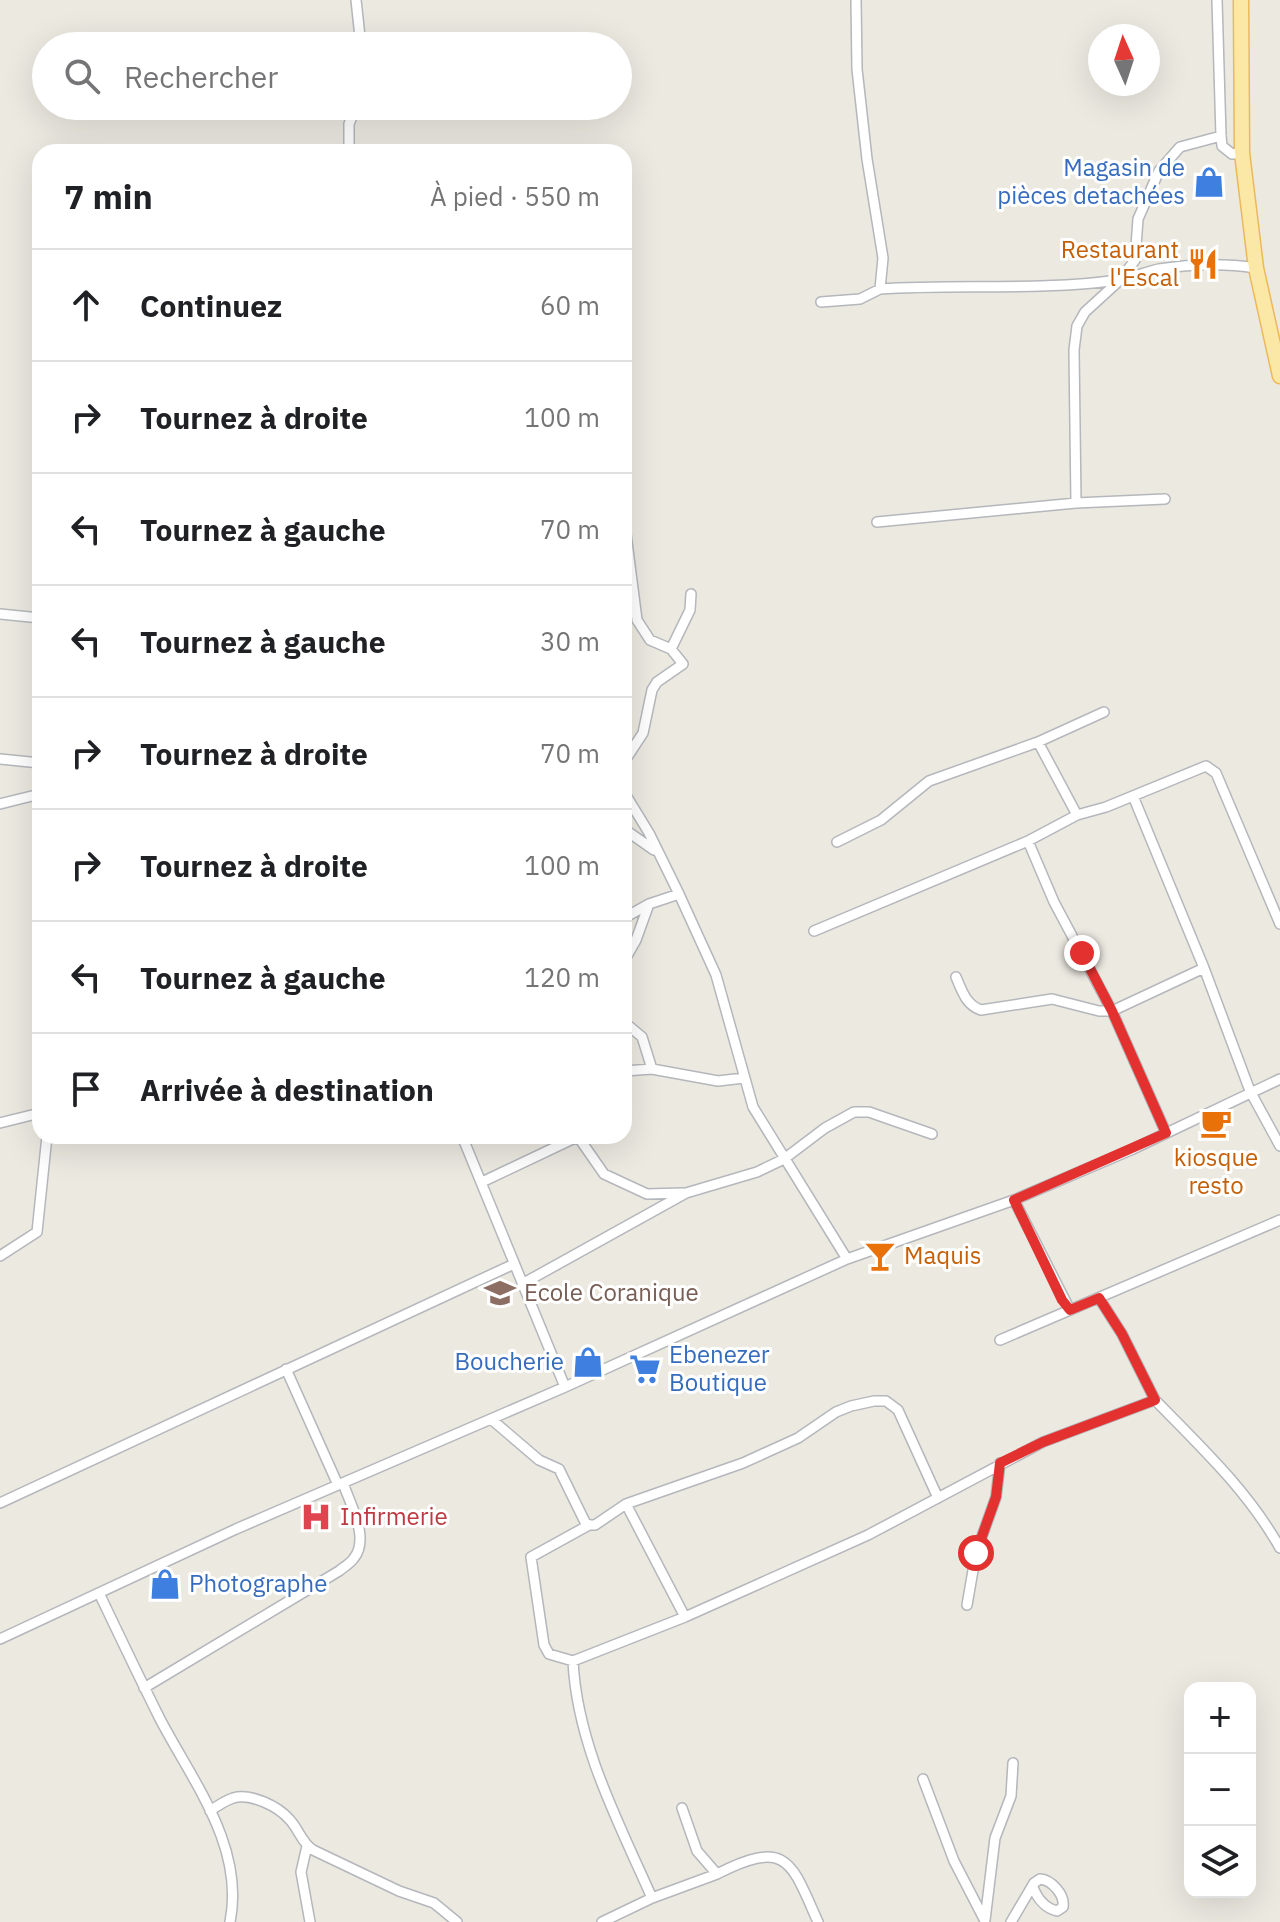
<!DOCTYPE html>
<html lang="fr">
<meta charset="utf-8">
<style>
:root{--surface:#fff;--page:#f6f6f6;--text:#202124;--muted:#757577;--line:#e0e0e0}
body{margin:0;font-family:"IBM Plex Sans",sans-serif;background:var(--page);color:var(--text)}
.controls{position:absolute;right:24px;bottom:24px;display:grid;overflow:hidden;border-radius:16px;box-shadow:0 8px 32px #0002}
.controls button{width:72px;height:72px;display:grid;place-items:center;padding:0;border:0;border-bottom:2px solid var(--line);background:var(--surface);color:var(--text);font:40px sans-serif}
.compass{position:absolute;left:1088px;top:24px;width:72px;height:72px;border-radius:50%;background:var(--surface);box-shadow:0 8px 32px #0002;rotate:357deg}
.stop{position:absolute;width:24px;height:24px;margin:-18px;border:6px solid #e33130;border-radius:50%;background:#fff}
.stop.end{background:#e33130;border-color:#fff;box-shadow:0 2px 8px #0008}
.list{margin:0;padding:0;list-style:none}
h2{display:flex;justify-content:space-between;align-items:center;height:104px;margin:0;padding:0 32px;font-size:34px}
h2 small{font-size:26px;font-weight:400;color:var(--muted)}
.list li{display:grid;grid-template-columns:52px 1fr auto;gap:24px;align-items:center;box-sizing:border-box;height:112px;padding:0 32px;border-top:2px solid var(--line)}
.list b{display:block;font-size:30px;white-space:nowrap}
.list em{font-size:26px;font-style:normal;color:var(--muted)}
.icon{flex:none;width:44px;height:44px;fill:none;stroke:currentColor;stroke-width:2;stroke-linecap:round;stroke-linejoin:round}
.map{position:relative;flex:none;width:1280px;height:1922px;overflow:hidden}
.search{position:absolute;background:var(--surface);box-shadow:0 8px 32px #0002;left:32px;top:32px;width:600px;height:88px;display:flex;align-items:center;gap:20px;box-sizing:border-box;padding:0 28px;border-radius:44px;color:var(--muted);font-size:30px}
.panel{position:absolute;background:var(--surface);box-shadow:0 8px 32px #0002;left:32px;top:144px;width:600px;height:1000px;border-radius:24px}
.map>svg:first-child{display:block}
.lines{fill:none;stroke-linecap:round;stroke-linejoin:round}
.street-casing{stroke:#b4b7bb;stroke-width:12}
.primary-casing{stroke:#ecb85a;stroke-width:17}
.street{stroke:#fff;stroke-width:9}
.primary{stroke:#fce8a6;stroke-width:14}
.route{stroke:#e33130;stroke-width:10}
.labels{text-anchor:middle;stroke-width:6;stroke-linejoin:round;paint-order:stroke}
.shop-label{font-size:24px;fill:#366cbe;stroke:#fff;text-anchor:end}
.food-label{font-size:24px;fill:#c56008;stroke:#fff;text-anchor:end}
.education-label{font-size:24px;fill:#785e54;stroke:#fff;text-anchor:start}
.health-label{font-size:24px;fill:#be3a42;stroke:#fff;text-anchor:start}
</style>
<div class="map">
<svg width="1280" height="1922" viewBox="0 0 1280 1922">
<rect width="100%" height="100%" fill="#ece9e1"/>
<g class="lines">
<defs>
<path id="street" d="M356,0L361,46
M1217,0L1221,136L1222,146L1232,154L1242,153
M349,152V124L356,106
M880,289C959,284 1039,291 1118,280C1132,278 1145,272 1159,269C1192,264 1223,263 1256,268
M821,302L860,299L880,289L883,258L867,159L857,69L856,0
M1076,503L1074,350L1077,326L1085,312L1120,280L1135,260L1138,219L1159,171L1180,147L1221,136
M877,522L1076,503L1165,499
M626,534L637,620L650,640L671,649
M0,614L40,618
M1038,742L1104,712
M0,759L40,763
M624,762L643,733L652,690L657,682L683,664L671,649L690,610L691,594
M624,792L649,833L679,894
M1133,796L1204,968L1250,1091L1280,1146
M0,804L40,794
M1077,815L1106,807L1206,766L1216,773L1280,924
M624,829L654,850
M1028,841L1054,902L1112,1011L1166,1133
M624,918L649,904L679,894L716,975L753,1107L847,1259L1014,1200L1070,1310
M814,931L1028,841L1077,815L1038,742L929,781L881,820L837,842
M624,961L636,940L649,904
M956,977C962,991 966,1005 981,1010L1052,999L1099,1011H1112L1204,968
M624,1022L642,1037L652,1069
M624,1071L652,1069L718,1081L744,1078
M0,1123L40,1113
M462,1136L565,1387
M579,1138L604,1174L647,1194L683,1193
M482,1182L579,1136
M1014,1200L1133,1149L1280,1079
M0,1256L37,1232L47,1136
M522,1284L686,1193L757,1172L784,1159L825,1128L854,1112H869L932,1134
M1099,1298L1122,1334L1155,1400
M1000,1340L1280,1220
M286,1369L338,1485
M491,1419L539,1460L559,1469L585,1522L589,1525
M0,1503L514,1264
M626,1504L685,1617
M99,1593C119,1635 139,1677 160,1719C193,1782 245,1847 230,1922
M967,1605L976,1553L996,1497L1000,1463
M0,1639L236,1529L565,1387L847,1259
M573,1661L549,1654L544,1645L531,1557L589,1525H595L626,1504L743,1463L798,1438L836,1412L851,1406L874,1401H886L898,1410L938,1498
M144,1688L339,1571C344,1567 351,1563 354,1558C370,1538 350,1504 343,1483
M923,1779L954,1861L984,1919
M682,1808L697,1851L717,1874C788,1838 791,1862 818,1922
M210,1811C217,1806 225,1801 233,1798C251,1793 278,1806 290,1820C299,1830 302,1843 313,1850L399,1891L434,1903L457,1922
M307,1846L301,1872L310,1922
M652,1898L717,1874
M985,1920L995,1838L1011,1796L1013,1763
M602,1922L652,1898C619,1823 577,1745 573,1661L685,1617L868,1535L1043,1442L1155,1400C1201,1447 1248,1491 1280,1548
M1011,1922L1034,1883L1040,1879C1052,1880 1065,1895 1063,1907L1057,1911C1045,1908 1037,1898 1033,1887"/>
<path id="primary" d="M1241,0L1242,153L1256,268L1280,376"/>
</defs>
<use href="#street" class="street-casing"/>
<use href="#primary" class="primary-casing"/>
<use href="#street" class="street"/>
<use href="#primary" class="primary"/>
</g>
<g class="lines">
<path class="route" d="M976,1553L996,1497L1000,1463L1043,1442L1155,1400L1122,1334L1099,1298L1070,1310L1062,1300L1014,1200L1166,1133L1112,1011L1082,953"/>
</g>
<defs>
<symbol id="shop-bare" viewBox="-9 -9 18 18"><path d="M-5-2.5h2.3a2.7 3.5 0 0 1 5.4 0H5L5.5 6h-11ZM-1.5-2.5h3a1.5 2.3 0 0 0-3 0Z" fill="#3f7fe0" stroke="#fff" stroke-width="2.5" paint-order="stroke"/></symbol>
<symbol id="restaurant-bare" viewBox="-9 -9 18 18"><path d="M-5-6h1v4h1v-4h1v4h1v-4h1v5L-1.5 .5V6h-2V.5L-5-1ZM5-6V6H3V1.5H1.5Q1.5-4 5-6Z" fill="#e8710a" stroke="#fff" stroke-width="2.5" paint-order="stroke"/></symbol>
<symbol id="cafe-bare" viewBox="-9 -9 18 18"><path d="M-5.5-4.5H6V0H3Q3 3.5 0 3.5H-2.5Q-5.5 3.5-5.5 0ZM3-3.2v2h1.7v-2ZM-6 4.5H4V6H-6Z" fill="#e8710a" stroke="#fff" stroke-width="2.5" paint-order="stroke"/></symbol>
<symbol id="bar-bare" viewBox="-9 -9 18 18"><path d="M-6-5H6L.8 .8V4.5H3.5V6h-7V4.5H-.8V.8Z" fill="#e8710a" stroke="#fff" stroke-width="2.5" paint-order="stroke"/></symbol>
<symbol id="school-bare" viewBox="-9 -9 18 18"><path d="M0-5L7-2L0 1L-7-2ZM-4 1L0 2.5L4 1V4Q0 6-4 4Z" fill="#8d6e63" stroke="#fff" stroke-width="2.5" paint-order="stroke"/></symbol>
<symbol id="supermarket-bare" viewBox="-9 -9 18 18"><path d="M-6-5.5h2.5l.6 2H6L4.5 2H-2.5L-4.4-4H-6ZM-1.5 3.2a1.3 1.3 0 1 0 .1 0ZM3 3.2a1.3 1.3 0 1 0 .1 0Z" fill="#3f7fe0" stroke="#fff" stroke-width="2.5" paint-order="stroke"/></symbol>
<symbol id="hospital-bare" viewBox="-9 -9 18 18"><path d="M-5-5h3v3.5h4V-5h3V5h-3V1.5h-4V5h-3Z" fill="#e0444e" stroke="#fff" stroke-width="2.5" paint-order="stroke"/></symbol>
</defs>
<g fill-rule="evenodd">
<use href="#shop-bare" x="1187" y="160" width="44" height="44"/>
<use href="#restaurant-bare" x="1181" y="242" width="44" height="44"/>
<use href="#cafe-bare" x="1194" y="1101" width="44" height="44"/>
<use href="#bar-bare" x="858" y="1234" width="44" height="44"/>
<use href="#school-bare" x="478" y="1271" width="44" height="44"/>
<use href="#shop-bare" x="566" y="1340" width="44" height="44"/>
<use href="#supermarket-bare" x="623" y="1347" width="44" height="44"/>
<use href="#hospital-bare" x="294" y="1495" width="44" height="44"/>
<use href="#shop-bare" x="143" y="1562" width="44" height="44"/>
</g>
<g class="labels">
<g class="shop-label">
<text x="1185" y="176">Magasin de<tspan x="1185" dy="28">pièces detachées</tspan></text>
<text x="669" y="1363" text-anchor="start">Ebenezer<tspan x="669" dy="28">Boutique</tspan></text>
<text x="564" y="1370">Boucherie</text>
<text x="189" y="1592" text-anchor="start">Photographe</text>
</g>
<g class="food-label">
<text x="1179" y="258">Restaurant<tspan x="1179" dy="28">l'Escal</tspan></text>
<text x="1216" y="1166" text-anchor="middle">kiosque<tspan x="1216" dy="28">resto</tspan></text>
<text x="904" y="1264" text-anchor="start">Maquis</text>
</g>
<g class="education-label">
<text x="524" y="1301">Ecole Coranique</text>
</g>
<g class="health-label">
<text x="340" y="1525">Infirmerie</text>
</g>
</g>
</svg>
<div class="controls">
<button>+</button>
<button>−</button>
<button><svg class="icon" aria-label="layers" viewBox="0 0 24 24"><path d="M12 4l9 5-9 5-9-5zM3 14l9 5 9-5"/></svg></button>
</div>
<svg class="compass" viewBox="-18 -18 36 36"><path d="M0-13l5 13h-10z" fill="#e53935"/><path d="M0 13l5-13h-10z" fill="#757577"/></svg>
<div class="stop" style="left:976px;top:1553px"></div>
<div class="stop end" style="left:1082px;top:953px"></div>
<div class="search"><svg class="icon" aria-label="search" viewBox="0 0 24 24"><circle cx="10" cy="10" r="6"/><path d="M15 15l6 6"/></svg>Rechercher</div>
<section class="panel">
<h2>7 min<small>À pied · 550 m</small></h2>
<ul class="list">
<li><svg class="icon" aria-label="ahead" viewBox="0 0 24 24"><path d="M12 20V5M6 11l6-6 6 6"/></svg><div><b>Continuez</b></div><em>60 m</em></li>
<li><svg class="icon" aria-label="right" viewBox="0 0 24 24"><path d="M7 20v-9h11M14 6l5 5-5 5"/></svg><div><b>Tournez à droite</b></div><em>100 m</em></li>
<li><svg class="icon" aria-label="left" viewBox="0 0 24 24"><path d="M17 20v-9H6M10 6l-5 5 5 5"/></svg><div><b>Tournez à gauche</b></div><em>70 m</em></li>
<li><svg class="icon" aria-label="left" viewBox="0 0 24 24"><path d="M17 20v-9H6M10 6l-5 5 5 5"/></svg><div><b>Tournez à gauche</b></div><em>30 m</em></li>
<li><svg class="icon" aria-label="right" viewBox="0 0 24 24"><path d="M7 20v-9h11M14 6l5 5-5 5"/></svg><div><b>Tournez à droite</b></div><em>70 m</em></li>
<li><svg class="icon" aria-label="right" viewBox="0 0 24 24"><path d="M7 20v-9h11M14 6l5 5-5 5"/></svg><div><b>Tournez à droite</b></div><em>100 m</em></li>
<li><svg class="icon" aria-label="left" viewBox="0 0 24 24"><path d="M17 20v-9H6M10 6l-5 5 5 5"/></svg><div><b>Tournez à gauche</b></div><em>120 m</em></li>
<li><svg class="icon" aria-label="arrive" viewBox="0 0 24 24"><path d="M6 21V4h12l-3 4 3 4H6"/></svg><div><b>Arrivée à destination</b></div></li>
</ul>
</section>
</div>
